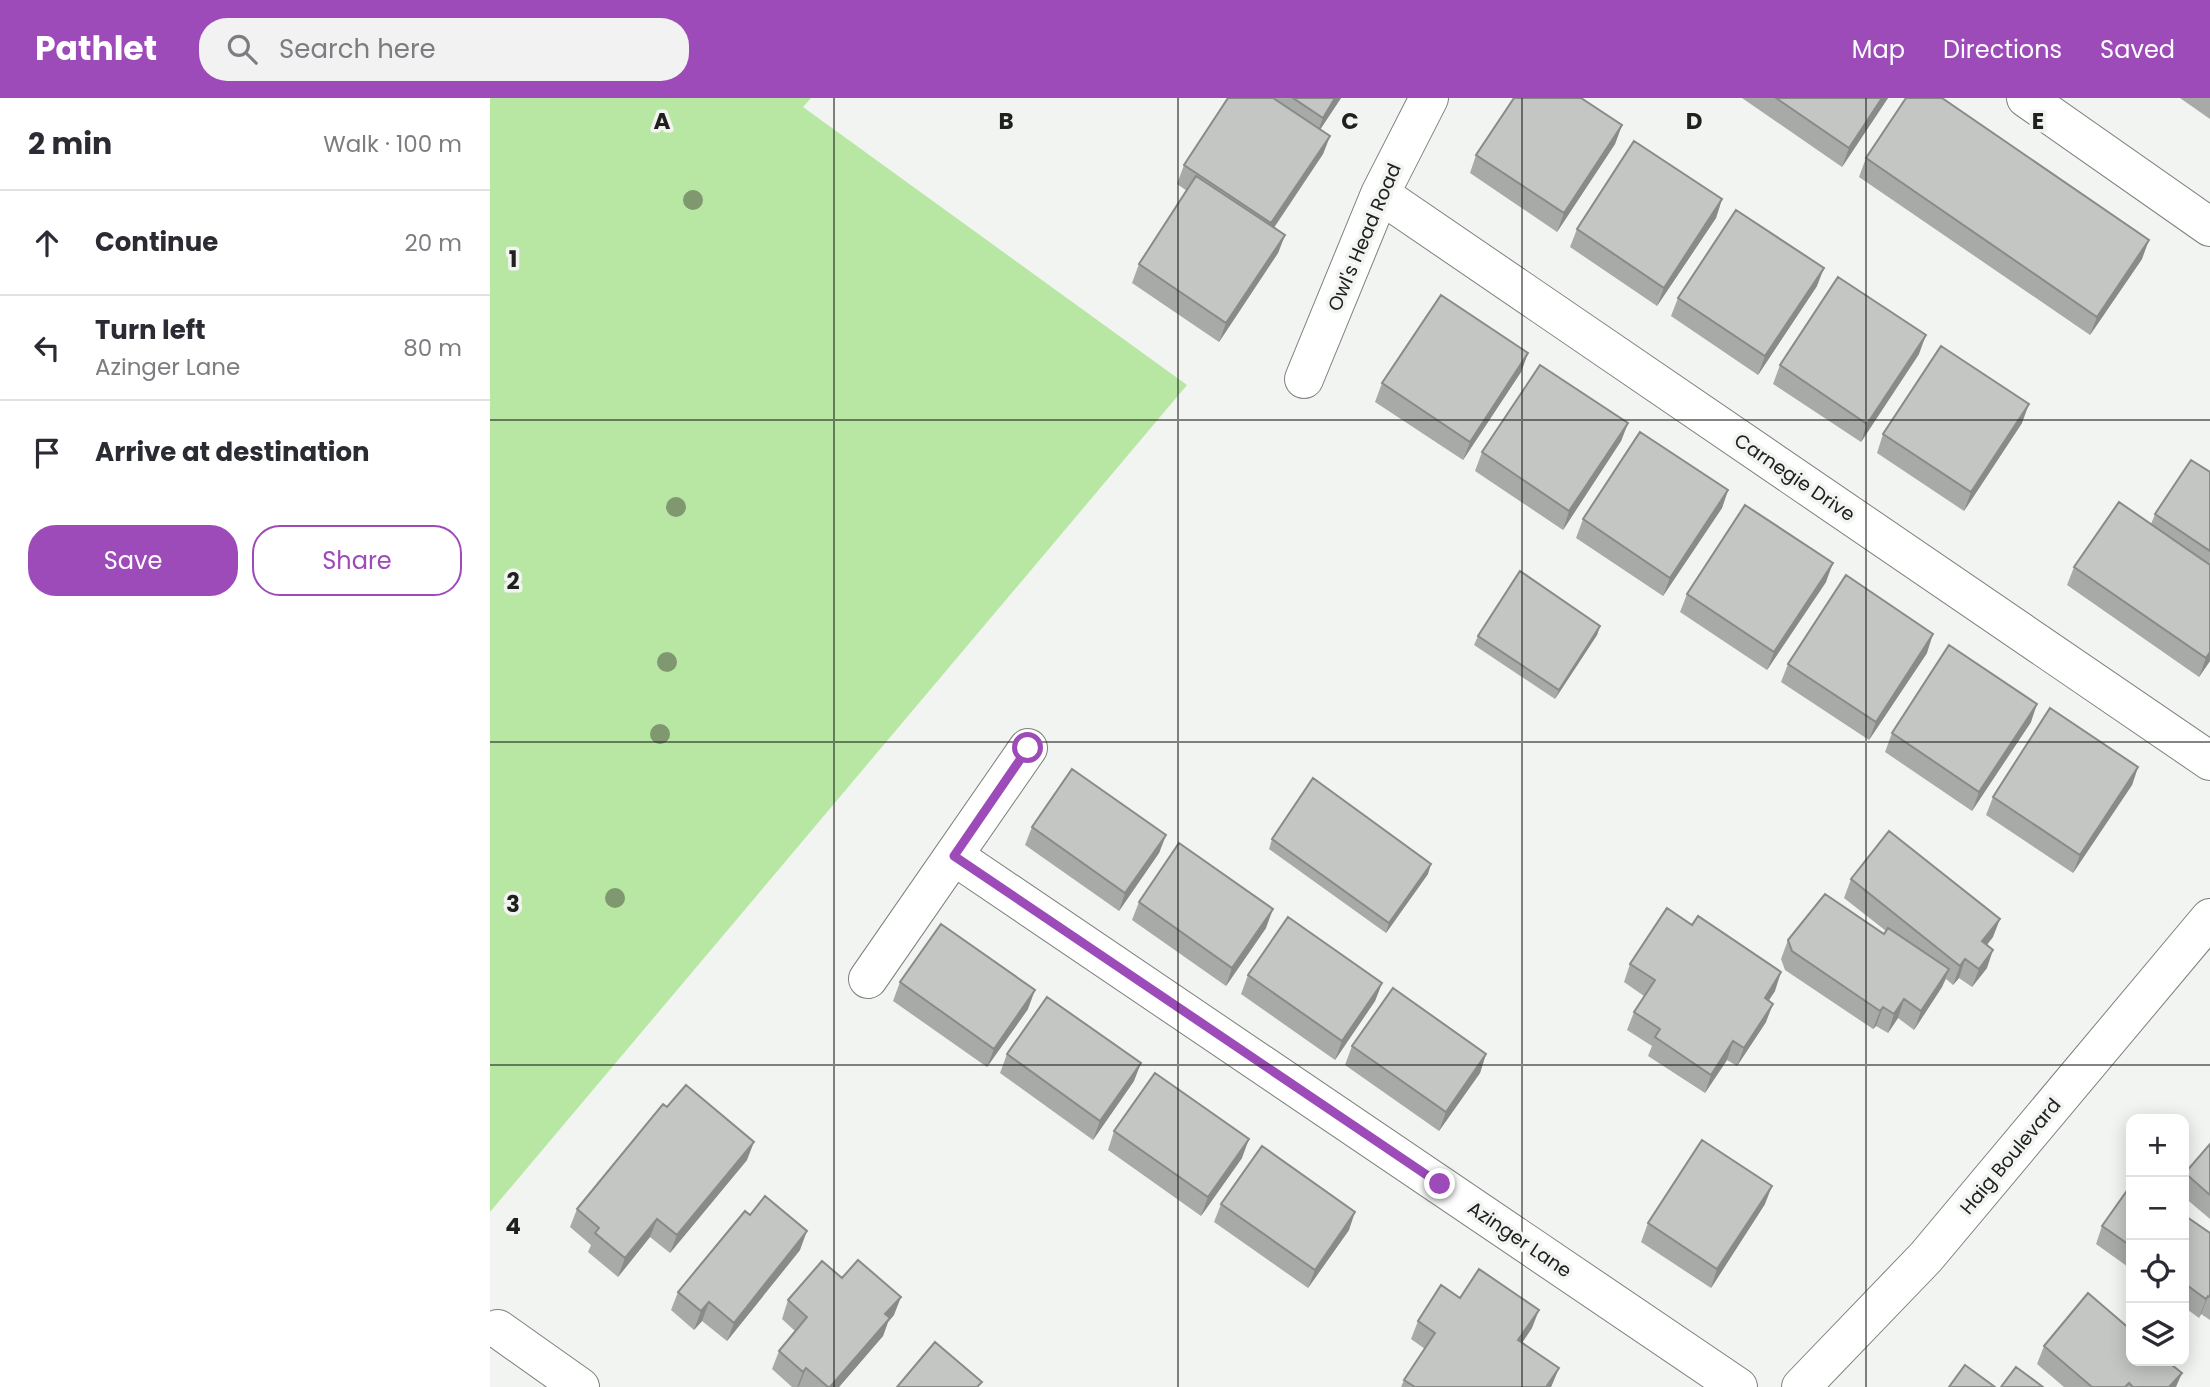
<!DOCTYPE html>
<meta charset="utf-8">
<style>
:root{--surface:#fff;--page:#f2f2f3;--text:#2b2b33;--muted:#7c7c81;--line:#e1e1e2;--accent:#9e4bba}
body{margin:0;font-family:Poppins,sans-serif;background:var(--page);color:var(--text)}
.controls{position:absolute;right:21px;bottom:21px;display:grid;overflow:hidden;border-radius:14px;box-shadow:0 4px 18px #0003}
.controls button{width:63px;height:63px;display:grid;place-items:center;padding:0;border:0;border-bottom:2px solid var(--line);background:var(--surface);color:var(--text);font:35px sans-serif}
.stop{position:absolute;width:21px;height:21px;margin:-16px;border:5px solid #9e4bba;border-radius:50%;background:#fff}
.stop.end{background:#9e4bba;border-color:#fff;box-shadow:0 2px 7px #0008}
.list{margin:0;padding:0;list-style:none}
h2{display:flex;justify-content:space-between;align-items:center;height:91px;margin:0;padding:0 28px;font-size:30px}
h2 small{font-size:23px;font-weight:400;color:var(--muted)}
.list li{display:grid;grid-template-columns:46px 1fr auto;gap:21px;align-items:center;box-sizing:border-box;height:105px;padding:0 28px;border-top:2px solid var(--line)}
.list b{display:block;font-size:26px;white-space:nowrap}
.list p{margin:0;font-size:23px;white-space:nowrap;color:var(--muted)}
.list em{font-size:23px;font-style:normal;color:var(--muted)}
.actions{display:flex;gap:14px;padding:21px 28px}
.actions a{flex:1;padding:16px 0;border:2px solid var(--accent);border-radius:28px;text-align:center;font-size:24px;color:var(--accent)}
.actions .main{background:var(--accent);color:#fff}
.icon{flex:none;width:38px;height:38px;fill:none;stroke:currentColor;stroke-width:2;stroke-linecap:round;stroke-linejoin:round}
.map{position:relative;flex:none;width:1720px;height:1289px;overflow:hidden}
header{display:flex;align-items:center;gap:42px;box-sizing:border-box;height:98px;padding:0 35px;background:var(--accent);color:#fff}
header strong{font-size:33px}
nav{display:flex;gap:38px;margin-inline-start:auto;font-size:24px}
.search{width:490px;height:63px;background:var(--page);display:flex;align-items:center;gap:18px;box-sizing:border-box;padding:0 24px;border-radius:28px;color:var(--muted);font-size:26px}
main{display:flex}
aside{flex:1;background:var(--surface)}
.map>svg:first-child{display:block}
.green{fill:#b8e7a4}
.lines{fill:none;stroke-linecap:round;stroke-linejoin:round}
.minor-casing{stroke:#7d807c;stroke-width:40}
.minor{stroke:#fff;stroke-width:38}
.tree{fill:#7f9870}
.wall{fill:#a8aaa7}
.shaded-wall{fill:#888b88}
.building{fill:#c3c6c2;stroke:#888b88;stroke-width:2}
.route{stroke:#9e4bba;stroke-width:9}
.grid{fill:none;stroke:#20211f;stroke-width:2;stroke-opacity:0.55}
.labels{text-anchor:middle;stroke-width:7;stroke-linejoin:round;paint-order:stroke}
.street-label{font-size:19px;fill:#20211f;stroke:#f1f4f0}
.grid-label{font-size:23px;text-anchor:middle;font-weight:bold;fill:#20211f;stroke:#f1f4f0;stroke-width:7;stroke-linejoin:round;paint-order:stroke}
</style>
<header>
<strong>Pathlet</strong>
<div class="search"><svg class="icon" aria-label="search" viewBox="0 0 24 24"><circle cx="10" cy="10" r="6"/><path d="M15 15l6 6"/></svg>Search here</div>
<nav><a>Map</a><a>Directions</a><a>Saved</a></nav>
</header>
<main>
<aside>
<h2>2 min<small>Walk · 100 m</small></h2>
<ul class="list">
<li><svg class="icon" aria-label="ahead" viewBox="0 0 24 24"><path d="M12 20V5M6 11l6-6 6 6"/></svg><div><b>Continue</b></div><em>20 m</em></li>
<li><svg class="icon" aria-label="left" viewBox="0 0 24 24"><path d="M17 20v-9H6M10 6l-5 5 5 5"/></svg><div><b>Turn left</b><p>Azinger Lane</p></div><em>80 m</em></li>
<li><svg class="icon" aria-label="arrive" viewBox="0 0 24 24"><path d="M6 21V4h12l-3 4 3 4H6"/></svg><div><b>Arrive at destination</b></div></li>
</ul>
<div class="actions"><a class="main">Save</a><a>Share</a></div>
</aside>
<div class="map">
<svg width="1720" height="1289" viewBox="0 0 1720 1289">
<rect width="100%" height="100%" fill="#f1f4f0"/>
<path class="green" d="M0,0H321L313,9L697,287L0,1114Z"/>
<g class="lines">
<defs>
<path id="minor" d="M1536,0L1720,129
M890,96L1720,663
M814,281L890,96L939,0
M464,758L1248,1289
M378,881L538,650
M8,1231L90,1289
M1311,1289L1436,1159L1720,820"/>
</defs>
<use href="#minor" class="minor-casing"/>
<use href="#minor" class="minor"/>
</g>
<g class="tree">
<circle cx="203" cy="102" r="10"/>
<circle cx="186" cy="409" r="10"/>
<circle cx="177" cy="564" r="10"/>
<circle cx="170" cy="636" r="10"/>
<circle cx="125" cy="800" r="10"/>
</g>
<path class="wall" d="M738,0H851L830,31L840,38L833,56L784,130L795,137L788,155L729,244L642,185L649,166L697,93L687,86L694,67Z
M1252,0H1398L1352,69Z
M1690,0H1720V21Z
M1132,27L1125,46L1067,134L980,75L986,57Z
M1376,60L1652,161L1600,237L1369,79Z
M1232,101L1226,120L1167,208L1080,149L1087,131Z
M1327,188L1268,277L1181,218L1188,200Z
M1038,255L1031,274L973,362L885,304L892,285Z
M1429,256L1371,344L1283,286L1290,267Z
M1138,325L1131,343L1073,432L985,373L992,354Z
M1532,325L1474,413L1387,355L1393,336Z
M1720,374V563L1709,579L1577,487L1584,469L1661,426L1665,416Z
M1238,392L1232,410L1173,498L1086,440L1093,421Z
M1336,484L1277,572L1190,514L1197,496Z
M1110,528L1107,537L1065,601L984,547L988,538Z
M1437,555L1379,642L1291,584L1298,566Z
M1541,624L1482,713L1395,654L1402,635Z
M1648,669L1642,687L1583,775L1496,717L1503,699Z
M542,729L676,737L669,755L629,813L535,747Z
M782,741L938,776L896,835L779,751Z
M1361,781L1503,839L1497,847V870L1482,889L1469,880L1463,887L1456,881L1452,889L1424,932L1408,920L1398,935L1386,928L1383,931L1295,872L1291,861L1298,842L1394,836L1396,833L1354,800Z
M649,804L776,830L736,888L642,822Z
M1140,866L1285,893L1278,903L1276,924L1247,968L1237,962L1215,995L1158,958L1162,948L1137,932L1144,914L1154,898L1134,884Z
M758,877L892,885L885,903L845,962L751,896Z
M410,884L538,911L497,969L403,903Z
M862,948L996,956L990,975L949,1033L855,967Z
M517,956L644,983L603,1042L510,975Z
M624,1033L752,1060L711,1118L618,1052Z
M1720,1046V1121L1694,1099L1695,1075Z
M257,1062L180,1155L160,1139L128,1179L98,1154L101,1147L80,1129L87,1111Z
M1641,1087V1171L1606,1146L1612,1128Z
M731,1106L859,1132L818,1190L724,1124Z
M1275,1106L1221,1190L1151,1144L1158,1125Z
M260,1117L310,1152L237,1243L212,1223L204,1232L181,1212L188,1194Z
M1694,1117L1720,1135V1222L1711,1216L1709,1220L1694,1209Z
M352,1180L404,1217L398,1224L393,1238L349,1289H302L282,1271L289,1253L305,1233L292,1221L298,1202Z
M970,1200L1042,1230L1032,1245L1069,1270L1061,1289H911L914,1282L935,1251L921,1241L928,1223Z
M1554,1248L1686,1289H1574L1547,1266Z"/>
<path class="shaded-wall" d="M845,0H851L826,38L833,20Z
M1392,0H1398L1352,69L1359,50Z
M1132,27L1125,46L1067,134L1074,115Z
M840,38L833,56L774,144L781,125Z
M1232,101L1226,120L1167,208L1174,190Z
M795,137L788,155L729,244L736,225Z
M1659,142L1652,161L1600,237L1607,219Z
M1334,170L1327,188L1268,277L1275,258Z
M1436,237L1429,256L1371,344L1377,326Z
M1038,255L1031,274L973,362L980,344Z
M1539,306L1532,325L1474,413L1481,394Z
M1138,325L1131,343L1073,432L1079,413Z
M1238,392L1232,410L1173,498L1180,480Z
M1343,465L1336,484L1277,572L1284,554Z
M1110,528L1107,537L1065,601L1069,592Z
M1443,536L1437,555L1379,642L1386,624Z
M1720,554V563L1709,579L1716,560Z
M1547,606L1541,624L1482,713L1489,694Z
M1648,669L1642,687L1583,775L1590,757Z
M676,737L669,755L629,813L635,795Z
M941,766L938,776L896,835L899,825Z
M783,811L776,830L736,888L742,870Z
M1510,821L1503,839L1485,861L1492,843Z
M1503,852L1497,870L1482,889L1489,871Z
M1475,861L1469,880L1463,887L1470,868Z
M1459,871L1452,889L1424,932L1431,913Z
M1291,874L1285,893L1268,919L1275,900Z
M892,885L885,903L845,962L852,943Z
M545,892L538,911L497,969L504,951Z
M1414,901L1408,920L1398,935L1404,916Z
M1283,906L1276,924L1247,968L1254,950Z
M1393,909L1386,928L1383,931L1390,913Z
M1243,943L1237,962L1215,995L1221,977Z
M996,956L990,975L949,1033L956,1014Z
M651,965L644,983L603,1042L610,1023Z
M759,1041L752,1060L711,1118L718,1099Z
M264,1044L257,1062L180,1155L187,1137Z
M1282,1088L1275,1106L1221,1190L1227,1171Z
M865,1114L859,1132L818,1190L825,1172Z
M167,1121L160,1139L128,1179L135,1160Z
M317,1133L310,1152L237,1243L244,1225Z
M1718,1198L1711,1216L1709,1220L1716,1201Z
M411,1199L404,1217L398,1224L393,1238L349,1289H340L395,1216Z
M219,1204L212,1223L204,1232L211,1213Z
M1049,1212L1042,1230L1021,1261L1028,1242Z
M316,1270L309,1288L307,1289L313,1274Z
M1069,1270L1061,1289H1056Z
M1692,1275L1686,1289H1679Z"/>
<path class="building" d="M738,0H783L840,38L781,125L694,67Z
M803,0H845L833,20Z
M1024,0H1091L1132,27L1074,115L986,57Z
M1286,0H1392L1359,50Z
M1416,0H1452L1659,142L1607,219L1376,60Z
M1144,43L1232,101L1174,190L1087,131Z
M706,78L795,137L736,225L649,166Z
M1246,112L1334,170L1275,258L1188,200Z
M1348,179L1436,237L1377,326L1290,267Z
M951,197L1038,255L980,344L892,285Z
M1451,248L1539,306L1481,394L1393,336Z
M1050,267L1138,325L1079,413L992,354Z
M1150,334L1238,392L1180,480L1093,421Z
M1701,362L1720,374V453L1665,416Z
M1629,404L1720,467V554L1716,560L1584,469Z
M1255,407L1343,465L1284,554L1197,496Z
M1030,473L1110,528L1069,592L988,538Z
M1356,477L1443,536L1386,624L1298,566Z
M1459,547L1547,606L1489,694L1402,635Z
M1560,610L1648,669L1590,757L1503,699Z
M582,671L676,737L635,795L542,729Z
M823,680L941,766L899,825L782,741Z
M1399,733L1510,821L1492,843L1503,852L1489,871L1475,861L1470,868L1361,781Z
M689,745L783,811L742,870L649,804Z
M1335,796L1394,836L1398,830L1459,871L1431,913L1414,901L1404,916L1393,909L1390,913L1302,853L1298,842Z
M1177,810L1202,827L1208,818L1291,874L1275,900L1283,906L1254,950L1243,943L1221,977L1165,939L1170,931L1144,914L1165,882L1140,866Z
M798,819L892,885L852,943L758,877Z
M451,826L545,892L504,951L410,884Z
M903,890L996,956L956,1014L862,948Z
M557,899L651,965L610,1023L517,956Z
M665,975L759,1041L718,1099L624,1033Z
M196,987L264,1044L187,1137L167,1121L135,1160L105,1135L109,1130L87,1111L173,1006L177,1009Z
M1212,1042L1282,1088L1227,1171L1158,1125Z
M1720,1046V1097L1695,1075Z
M772,1048L865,1114L825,1172L731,1106Z
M1641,1087V1148L1612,1128Z
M275,1098L317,1133L244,1225L219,1204L211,1213L188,1194L255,1113L260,1117Z
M1694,1117L1720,1135V1199L1718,1198L1716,1201L1694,1185Z
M368,1162L411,1199L395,1216L400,1220L340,1289H338L316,1270L313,1274L289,1253L317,1219L298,1202L332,1163L352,1180Z
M989,1171L1049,1212L1028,1242L1069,1270L1056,1289H925L914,1282L945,1235L928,1223L951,1187L970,1200Z
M1598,1195L1641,1232V1263H1677L1692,1275L1679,1289H1643L1639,1285L1635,1289H1602L1554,1248Z
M445,1244L492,1284L487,1289H407Z
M1475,1267L1505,1289H1459Z
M1526,1269L1553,1289H1511Z"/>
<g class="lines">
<path class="route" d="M538,650L464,758L950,1086"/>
</g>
<path class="grid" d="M344,0V1289M688,0V1289M1032,0V1289M1376,0V1289M0,322H1720M0,644H1720M0,967H1720"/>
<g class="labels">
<g class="street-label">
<text transform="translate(874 139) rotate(-67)" y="7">Owl's Head Road</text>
<text transform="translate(1305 379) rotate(34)" y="7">Carnegie Drive</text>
<text transform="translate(1520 1058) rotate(-50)" y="7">Haig Boulevard</text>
<text transform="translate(1030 1141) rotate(34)" y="7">Azinger Lane</text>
</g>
</g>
<g class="grid-label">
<text x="172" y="31">A</text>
<text x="516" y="31">B</text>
<text x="860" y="31">C</text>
<text x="1204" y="31">D</text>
<text x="1548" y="31">E</text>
<text x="23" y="169">1</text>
<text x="23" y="491">2</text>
<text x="23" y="814">3</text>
<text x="23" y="1136">4</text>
</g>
</svg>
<div class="controls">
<button>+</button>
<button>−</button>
<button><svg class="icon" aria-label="locate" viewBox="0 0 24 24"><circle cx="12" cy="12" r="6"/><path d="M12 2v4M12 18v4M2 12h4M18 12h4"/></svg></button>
<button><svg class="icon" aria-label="layers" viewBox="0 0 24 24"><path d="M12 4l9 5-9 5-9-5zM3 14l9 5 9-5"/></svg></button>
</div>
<div class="stop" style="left:538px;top:650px"></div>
<div class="stop end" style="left:950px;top:1086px"></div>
</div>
</main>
